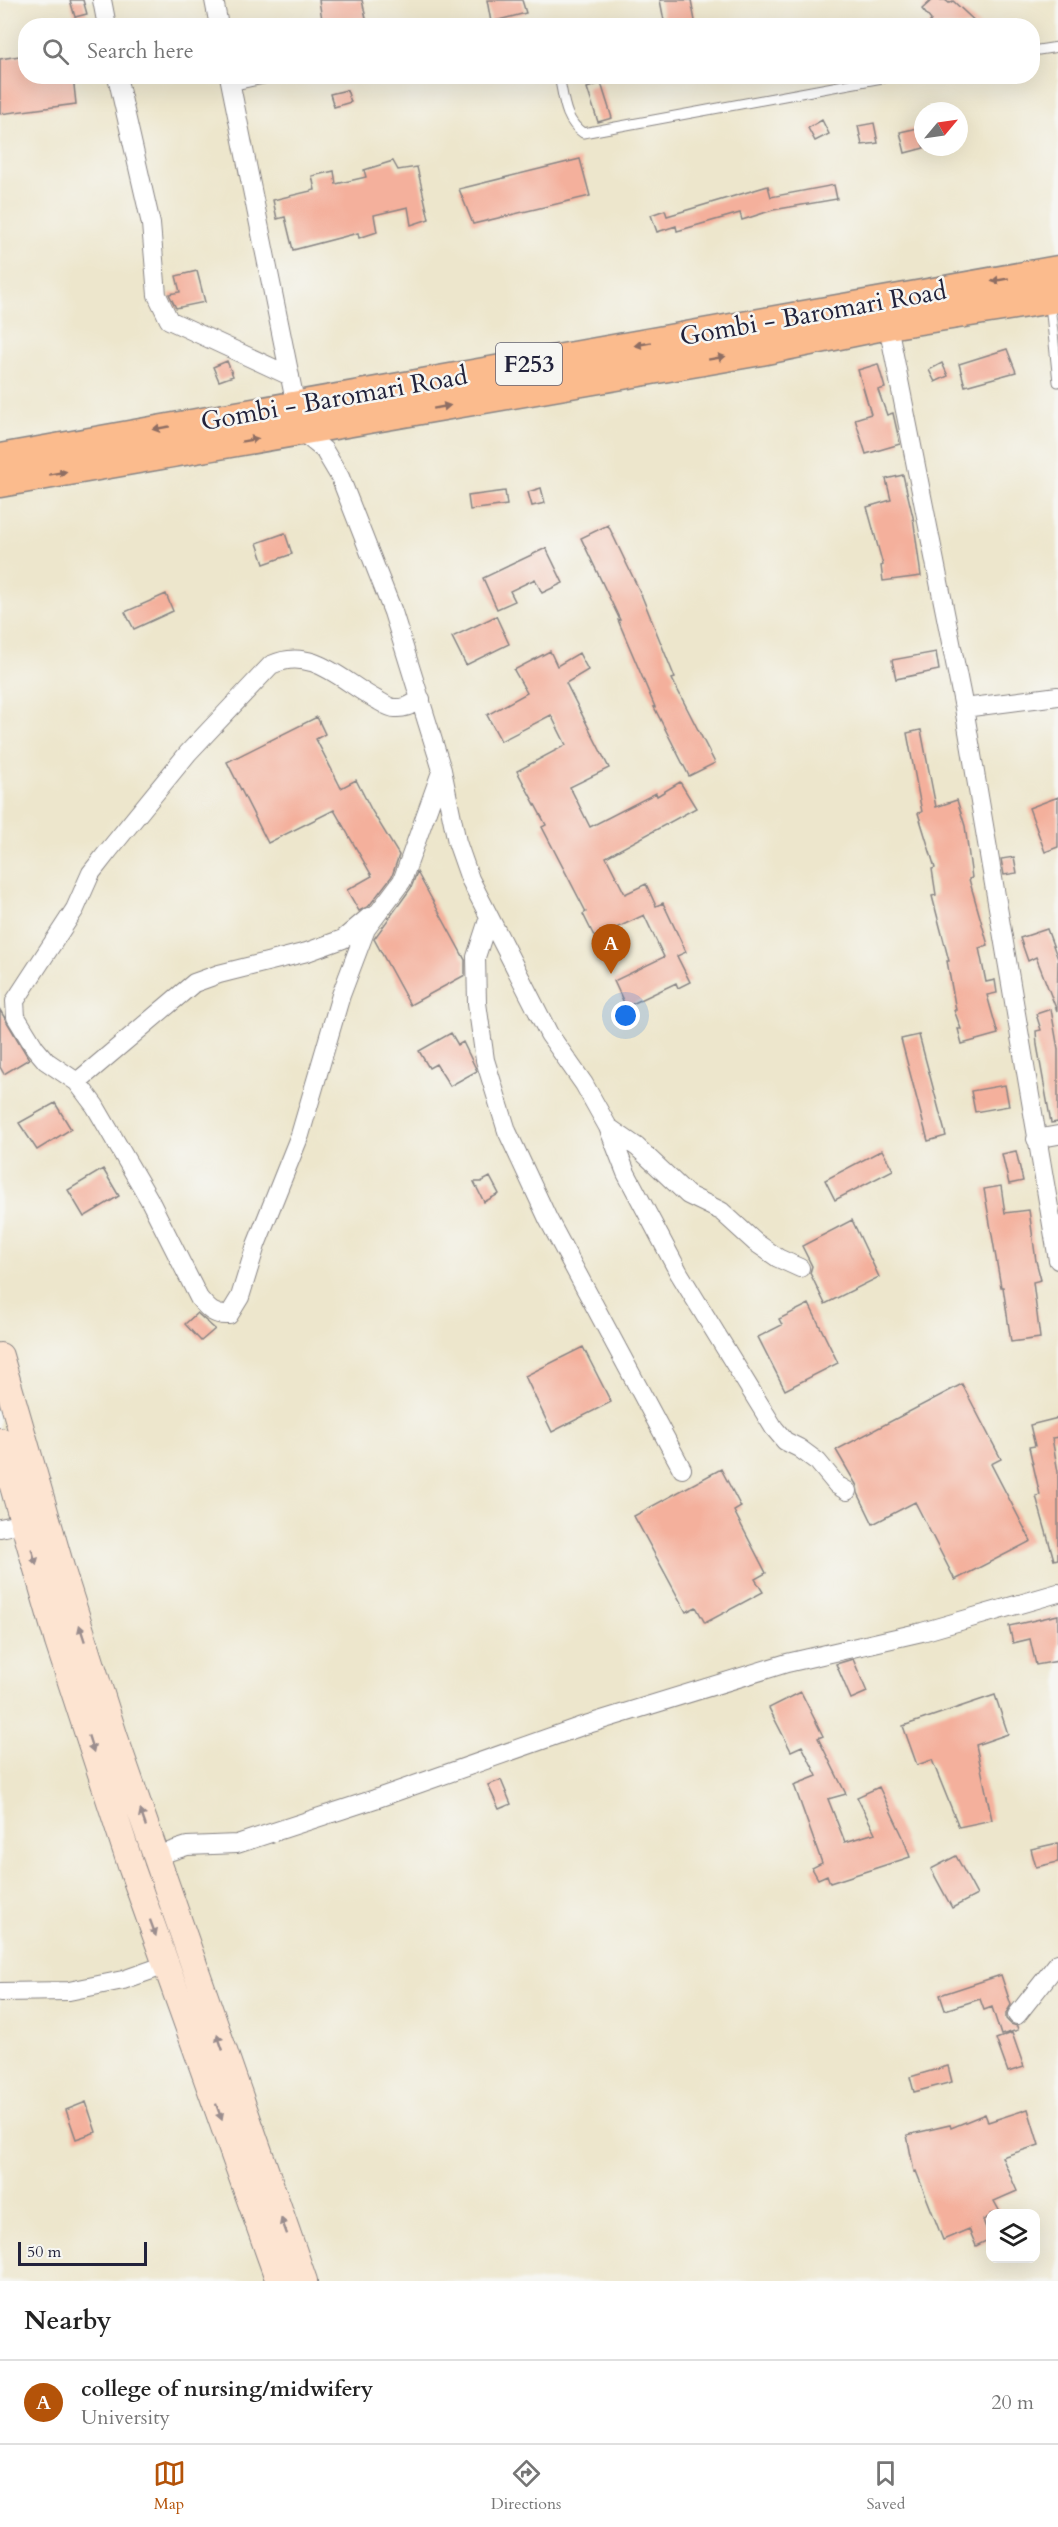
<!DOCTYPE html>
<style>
:root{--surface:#fff;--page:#f6f6f6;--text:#222;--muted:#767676;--line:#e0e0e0;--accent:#b45309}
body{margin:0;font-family:Cardo,serif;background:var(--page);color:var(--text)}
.controls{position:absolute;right:18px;bottom:18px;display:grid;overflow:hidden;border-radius:12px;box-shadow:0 6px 24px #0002}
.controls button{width:54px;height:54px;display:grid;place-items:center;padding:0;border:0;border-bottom:2px solid var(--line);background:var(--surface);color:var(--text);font:30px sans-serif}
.compass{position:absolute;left:914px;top:102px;width:54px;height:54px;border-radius:50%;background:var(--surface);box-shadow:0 6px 24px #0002;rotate:61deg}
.scale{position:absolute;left:18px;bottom:15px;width:129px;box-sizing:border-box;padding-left:6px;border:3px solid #22223b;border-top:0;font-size:16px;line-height:21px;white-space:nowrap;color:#22223b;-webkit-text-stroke:4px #f6f6f2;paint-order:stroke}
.you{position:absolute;left:626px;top:1016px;width:21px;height:21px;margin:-15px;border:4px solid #fff;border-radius:50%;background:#1a73e8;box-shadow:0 0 0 9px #1a73e833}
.badge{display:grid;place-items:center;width:39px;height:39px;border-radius:50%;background:var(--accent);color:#fff;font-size:20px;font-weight:700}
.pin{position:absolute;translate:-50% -50px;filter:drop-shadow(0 2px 3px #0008)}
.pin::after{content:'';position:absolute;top:32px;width:21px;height:18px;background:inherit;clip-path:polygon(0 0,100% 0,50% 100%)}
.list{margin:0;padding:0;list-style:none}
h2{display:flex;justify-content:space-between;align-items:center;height:78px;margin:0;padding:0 24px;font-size:26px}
h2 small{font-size:20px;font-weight:400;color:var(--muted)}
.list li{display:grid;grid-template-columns:39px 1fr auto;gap:18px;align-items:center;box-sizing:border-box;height:84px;padding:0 24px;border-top:2px solid var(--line)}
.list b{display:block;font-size:22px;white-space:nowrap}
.list p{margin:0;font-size:20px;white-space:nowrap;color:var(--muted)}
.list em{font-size:20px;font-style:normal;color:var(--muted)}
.icon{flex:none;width:33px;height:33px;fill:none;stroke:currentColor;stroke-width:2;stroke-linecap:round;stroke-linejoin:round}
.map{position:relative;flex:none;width:1058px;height:2281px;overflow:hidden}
.search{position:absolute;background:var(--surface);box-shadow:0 6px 24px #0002;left:18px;right:18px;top:18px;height:66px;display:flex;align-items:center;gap:15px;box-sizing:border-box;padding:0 21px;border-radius:24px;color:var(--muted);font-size:22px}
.sheet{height:162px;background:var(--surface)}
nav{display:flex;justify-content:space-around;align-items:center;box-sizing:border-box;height:84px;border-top:2px solid var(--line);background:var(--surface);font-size:16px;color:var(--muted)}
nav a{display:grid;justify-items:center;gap:3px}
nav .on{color:var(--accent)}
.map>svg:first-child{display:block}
.building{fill:#f4b09c}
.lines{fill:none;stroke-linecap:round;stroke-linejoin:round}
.service-casing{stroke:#888484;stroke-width:11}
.minor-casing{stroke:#888484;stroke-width:20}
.secondary-casing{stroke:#888484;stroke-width:28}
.primary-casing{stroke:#888484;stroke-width:31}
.service{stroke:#fff;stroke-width:9}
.minor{stroke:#fff;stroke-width:18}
.secondary{stroke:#fde4d1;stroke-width:26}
.primary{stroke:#fbbb8d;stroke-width:28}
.oneway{fill:#8e6e64}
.oneway2{fill:#9a8d8e}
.labels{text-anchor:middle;stroke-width:5;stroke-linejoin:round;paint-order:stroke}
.shield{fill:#f6f6f2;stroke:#626272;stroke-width:1.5}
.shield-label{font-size:24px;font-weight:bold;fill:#22223b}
.street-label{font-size:26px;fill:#22223b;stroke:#f6f6f2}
</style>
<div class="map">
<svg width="1058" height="2281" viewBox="0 0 1058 2281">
<rect width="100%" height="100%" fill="#f6f6f2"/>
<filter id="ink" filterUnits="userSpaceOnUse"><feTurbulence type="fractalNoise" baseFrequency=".0167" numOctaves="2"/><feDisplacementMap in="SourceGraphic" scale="12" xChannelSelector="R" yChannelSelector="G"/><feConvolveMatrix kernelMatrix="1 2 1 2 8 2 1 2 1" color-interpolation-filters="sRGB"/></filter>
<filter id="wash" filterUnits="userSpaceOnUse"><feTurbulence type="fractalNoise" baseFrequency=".008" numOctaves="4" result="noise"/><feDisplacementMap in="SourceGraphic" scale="24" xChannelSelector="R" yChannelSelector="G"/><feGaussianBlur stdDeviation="1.35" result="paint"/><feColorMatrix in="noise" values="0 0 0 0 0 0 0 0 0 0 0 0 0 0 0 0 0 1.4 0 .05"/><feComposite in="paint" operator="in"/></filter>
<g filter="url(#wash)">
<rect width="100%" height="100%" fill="#ede6cc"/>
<g id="blocks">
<path class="building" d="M70,0H83L87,14L75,17Z
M319,0H362L367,23L323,26Z
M487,0H522L526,13L491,22Z
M660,0H691L696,26H665Z
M932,0H945L949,3L953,1L980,26H928L931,20L922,9Z
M26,55V76H73L76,104L0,114V59Z
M601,83L612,118L598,122L587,88Z
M347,90L351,102L334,107L330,94Z
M822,120L829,134L815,141L808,128Z
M874,123L878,143L862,145L858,126Z
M918,128L924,148L905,153L900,132Z
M580,159L590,196L473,224L459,189Z
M393,161L398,170L417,167L429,219L411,225L408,207L374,215L377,232L359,238L358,233L293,250L285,217L277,219L273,200L315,190L312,176L334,171L336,184L366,177L364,170Z
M834,185L837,199L773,210L742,220L740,213L677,231L676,226L657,232L651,215L665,210L667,216L768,186L771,197Z
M197,271L205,302L176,308L169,294L180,292L176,276Z
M1007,349L1016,372L965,386L959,364Z
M227,361L233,376L219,381L213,367Z
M942,363L948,376L935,382L929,370Z
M878,364L885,388L878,390L887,415L893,413L900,444L866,454L855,419L871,414L858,370Z
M903,475L913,517L921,576L883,581L881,566L883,565L867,507L891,500L886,479Z
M541,488L545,503L532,506L528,492Z
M505,491L507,505L470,510L468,496Z
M608,525L641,594L675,678L672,679L715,763L689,776L654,707H655L618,620H620L581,538Z
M285,533L292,554L264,564L257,543Z
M546,548L563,583L542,593L535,579L510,591L515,601L497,609L483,578Z
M166,594L173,611L134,629L125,612Z
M496,616L509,644L466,665L452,637Z
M550,651L557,666L579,653L588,670L566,683L609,768L570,787L590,827L656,793L657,796L680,782L696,808L606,857L625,894L646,884L656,906L663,903L686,952L677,956L690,982L678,988L676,983L626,1007L614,981L664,957L644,915L595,938L583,914L586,912L542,827L546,825L517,771L566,745L551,715L501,741L487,715L527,693L514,670Z
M936,652L939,670L896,679L892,660Z
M317,717L325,734L316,739L341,788L356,780L372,811L399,855L392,876L369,906L359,911L347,890L372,876L334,810L268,843L227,762Z
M921,730L936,807L957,800L965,826L972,878L969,879L988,945L979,948L986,982L995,980L997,993L987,995L998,1034L962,1044L958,1029H961L954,1010H956L947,961H949L932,896L936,895L932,869L935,868L918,813L922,812L907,733Z
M1058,797V847L1045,852L1029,808Z
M1014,857L1017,873L1004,875L1001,859Z
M417,872L465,960V975L410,1005L374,939L411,888Z
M1047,929L1058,959L1057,1011L1036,957L1028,961L1020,938Z
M1051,1009L1058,1049V1122L1051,1123L1037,1045L1036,1031L1041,1030L1036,1014Z
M0,1010L29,1059L4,1074L0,1067Z
M451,1033L458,1045L463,1042L477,1071L450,1086L436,1064L429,1068L419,1051Z
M919,1035L946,1136L928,1141L901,1039Z
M1005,1085L1009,1106L975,1112L971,1091Z
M55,1103L71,1129L37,1150L19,1123Z
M882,1150L893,1170L835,1200L825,1180Z
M1016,1151L1023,1181L1009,1184L1002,1154Z
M103,1169L119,1196L84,1217L68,1190Z
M490,1177L499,1194L484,1202L474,1182H481Z
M1001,1186L1005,1213L1029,1210L1036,1261L1041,1280L1033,1282L1040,1338L1011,1342L1003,1287H1001L984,1189Z
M852,1220L879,1277L825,1304L810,1273L812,1266L802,1246Z
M809,1304L838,1363L785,1390L758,1337L782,1325L779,1319Z
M197,1313L215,1329L201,1341L185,1324Z
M583,1347L611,1402L552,1432L525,1376Z
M962,1384L1001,1459L991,1464L1031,1541L955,1580L915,1502L873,1524L858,1493L857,1486L836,1450Z
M1058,1418V1437L1052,1438L1058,1472V1559L1054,1560L1036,1496L1040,1495L1029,1447L1035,1446L1030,1425Z
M721,1469L741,1507L734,1511L766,1573L755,1579L763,1592L705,1623L696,1607L686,1612L634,1516Z
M1058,1615V1661L1036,1665L1030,1639L1013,1643L1009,1626Z
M853,1659L867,1692L851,1699L836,1664Z
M801,1692L823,1736L818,1738L846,1794L828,1799L845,1842L875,1833L857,1797L879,1787L903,1837L910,1857L830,1883L827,1875L818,1879L812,1868L822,1863L794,1785L817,1776L802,1746L791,1751L769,1708Z
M995,1695L1008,1734L976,1745L992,1820L959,1827L932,1760L917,1765L903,1726Z
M501,1780L511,1804L499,1809L488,1785Z
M1058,1843V1862L1036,1867L1031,1849Z
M956,1856L977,1895L952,1908L931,1869Z
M1001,1975L1011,2005L1006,2013V2019L1011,2024L1017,2026L1018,2030L1001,2035L992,2007L984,2010L980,1999L945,2010L940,1995Z
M1012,2033L1024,2067L1008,2072L996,2039Z
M948,2066L952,2082L914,2092L910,2077Z
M86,2102L96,2132L76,2139L66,2110Z
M1028,2109L1039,2145L1002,2157L1017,2191L994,2201L1000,2212L990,2214V2216L983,2220L990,2239L976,2246L969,2229L943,2240L916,2171L914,2172L907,2135L950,2125L951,2128L985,2114L988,2122Z"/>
</g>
</g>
<g filter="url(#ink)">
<use href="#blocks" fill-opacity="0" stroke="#888484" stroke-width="1.5"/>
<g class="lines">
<defs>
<path id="service" d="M543,26H544
M1032,51L1058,47
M559,76C564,98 564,120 583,133L893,76
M230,86L277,76
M1050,304L1058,382"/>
<path id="minor" d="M102,0L107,26
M214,0L219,26
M117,76L151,224L157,295L169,320L290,376
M229,76L301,431L324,450L340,477L393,612L442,770L457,842L470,879L549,1034L584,1084L608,1127L626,1173L679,1273L774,1428L785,1441L799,1448L818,1462L837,1485L847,1491
M888,325L964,708L1058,1260
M421,699C412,704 406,709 395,708C390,708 384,704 379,701C343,683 313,645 271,665L188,753L109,850L91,873L75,909L15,1001L16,1017L35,1048L46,1061L77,1082L95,1106L149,1199L199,1298C208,1309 214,1316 229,1315L240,1297L256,1245L300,1135L341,995L366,929L402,881L441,772
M964,708L1058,696
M489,917L476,957L477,1003L485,1060L507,1131L548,1219L682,1469
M77,1082L194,983L219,974L307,952L343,939L369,917
M608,1127L637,1147L688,1195L721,1211L755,1242L778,1258L800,1268
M1036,1139L1058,1135
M0,1528L24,1523
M156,1856L187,1846L237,1844L375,1799L582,1726L787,1663L922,1632L1058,1593
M0,1992L69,1991L123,1980L166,1965
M1017,2015L1058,1963"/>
<path id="secondary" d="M0,1356L62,1571L114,1735L304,2281
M0,1441L58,1642L132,1869L279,2281"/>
<path id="primary" d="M0,458L1058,270
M0,483L761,351L888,325L1058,298"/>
</defs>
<use href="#service" class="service-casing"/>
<use href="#minor" class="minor-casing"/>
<use href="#secondary" class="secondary-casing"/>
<use href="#primary" class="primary-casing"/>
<use href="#service" class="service"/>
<use href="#minor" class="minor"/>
<use href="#secondary" class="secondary"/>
<use href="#primary" class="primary"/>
</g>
<defs><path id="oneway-solid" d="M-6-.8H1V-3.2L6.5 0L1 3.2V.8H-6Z" transform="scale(1.5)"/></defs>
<g class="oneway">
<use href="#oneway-solid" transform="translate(1000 280) rotate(170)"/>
<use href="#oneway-solid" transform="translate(643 344) rotate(170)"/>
<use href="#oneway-solid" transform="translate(717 358) rotate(-10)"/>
<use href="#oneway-solid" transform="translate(442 407) rotate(-10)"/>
<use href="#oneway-solid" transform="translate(161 428) rotate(170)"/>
<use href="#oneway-solid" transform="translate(250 440) rotate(-10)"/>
<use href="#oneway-solid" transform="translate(58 473) rotate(-10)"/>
</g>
<g class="oneway2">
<use href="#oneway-solid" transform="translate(34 1557) rotate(74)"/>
<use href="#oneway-solid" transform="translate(82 1633) rotate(-108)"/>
<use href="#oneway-solid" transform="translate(91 1744) rotate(72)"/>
<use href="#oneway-solid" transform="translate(143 1818) rotate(-109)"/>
<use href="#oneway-solid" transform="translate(153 1928) rotate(70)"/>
<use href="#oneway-solid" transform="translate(220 2042) rotate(-109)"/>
<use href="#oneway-solid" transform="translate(219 2112) rotate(70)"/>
<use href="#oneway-solid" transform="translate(284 2226) rotate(-110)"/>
</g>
</g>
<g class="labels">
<rect class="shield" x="496" y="343" width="66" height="42" rx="4.5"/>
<g class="shield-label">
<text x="529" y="372">F253</text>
</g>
<g class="street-label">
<text transform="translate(813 313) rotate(-10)" y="9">Gombi - Baromari Road</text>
<text transform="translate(334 398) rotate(-10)" y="9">Gombi - Baromari Road</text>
</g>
</g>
</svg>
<div class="controls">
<button><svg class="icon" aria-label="layers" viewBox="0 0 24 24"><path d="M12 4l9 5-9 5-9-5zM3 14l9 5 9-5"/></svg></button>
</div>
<svg class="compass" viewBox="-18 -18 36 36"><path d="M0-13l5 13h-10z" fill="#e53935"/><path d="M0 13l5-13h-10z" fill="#767676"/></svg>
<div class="scale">50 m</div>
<div class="you"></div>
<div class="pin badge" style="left:611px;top:974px">A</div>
<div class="search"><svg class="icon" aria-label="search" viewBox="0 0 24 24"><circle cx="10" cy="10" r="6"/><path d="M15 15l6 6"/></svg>Search here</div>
</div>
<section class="sheet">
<h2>Nearby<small></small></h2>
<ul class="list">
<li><span class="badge">A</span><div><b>college of nursing/midwifery</b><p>University</p></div><em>20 m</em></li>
</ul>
</section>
<nav>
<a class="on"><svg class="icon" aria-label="map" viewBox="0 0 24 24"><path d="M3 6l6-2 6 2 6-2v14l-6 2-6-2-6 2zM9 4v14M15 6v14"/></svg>Map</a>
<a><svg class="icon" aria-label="directions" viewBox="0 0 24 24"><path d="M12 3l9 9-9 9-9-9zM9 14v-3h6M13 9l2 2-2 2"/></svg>Directions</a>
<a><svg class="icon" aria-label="saved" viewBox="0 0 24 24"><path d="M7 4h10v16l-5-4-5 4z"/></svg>Saved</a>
</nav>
